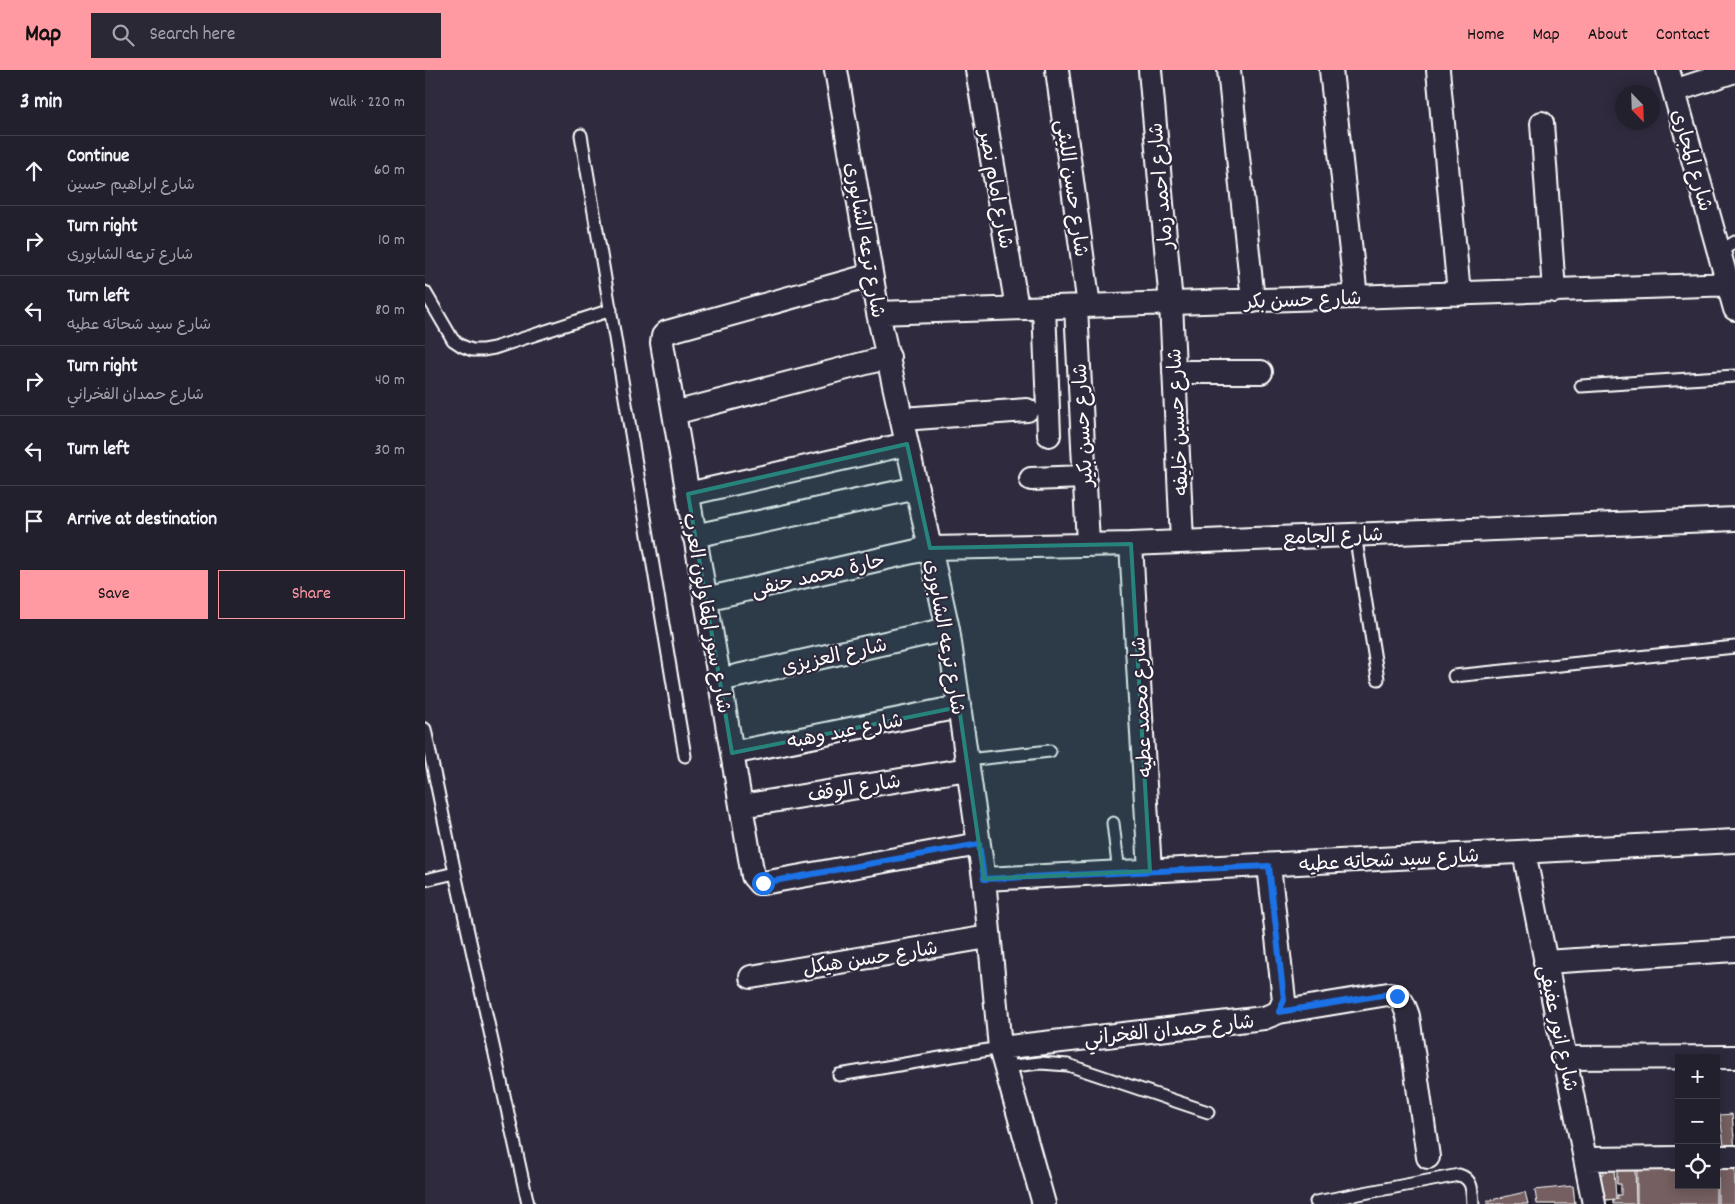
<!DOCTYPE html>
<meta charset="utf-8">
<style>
:root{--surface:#23202e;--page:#2b2836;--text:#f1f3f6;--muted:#a3a3aa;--line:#403e4a;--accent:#ff9aa2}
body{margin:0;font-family:Dekko,"Playpen Sans Arabic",sans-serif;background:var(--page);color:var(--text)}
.controls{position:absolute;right:15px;bottom:15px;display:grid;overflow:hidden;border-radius:0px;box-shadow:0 2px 12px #0003}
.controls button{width:45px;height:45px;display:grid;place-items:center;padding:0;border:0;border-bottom:1px solid var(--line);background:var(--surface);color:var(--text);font:25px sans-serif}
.compass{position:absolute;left:1190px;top:15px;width:45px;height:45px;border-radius:50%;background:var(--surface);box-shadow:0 2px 12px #0003;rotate:157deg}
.stop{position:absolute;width:15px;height:15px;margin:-11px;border:4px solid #1a73e8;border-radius:50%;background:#fff}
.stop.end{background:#1a73e8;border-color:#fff;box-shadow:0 1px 5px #0008}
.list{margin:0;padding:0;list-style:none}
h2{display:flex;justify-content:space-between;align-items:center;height:65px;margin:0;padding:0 20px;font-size:21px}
h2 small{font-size:16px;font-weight:400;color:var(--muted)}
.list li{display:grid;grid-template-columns:32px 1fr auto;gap:15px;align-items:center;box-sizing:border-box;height:70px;padding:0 20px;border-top:1px solid var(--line)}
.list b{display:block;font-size:19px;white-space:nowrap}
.list p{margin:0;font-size:16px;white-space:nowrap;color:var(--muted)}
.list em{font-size:16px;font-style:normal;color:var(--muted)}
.actions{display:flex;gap:10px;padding:15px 20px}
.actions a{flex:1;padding:11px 0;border:1px solid var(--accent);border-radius:0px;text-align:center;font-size:18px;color:var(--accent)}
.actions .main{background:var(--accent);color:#111}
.icon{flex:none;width:28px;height:28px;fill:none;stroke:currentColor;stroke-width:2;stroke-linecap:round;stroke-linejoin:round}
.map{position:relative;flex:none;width:1310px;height:1134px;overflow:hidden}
header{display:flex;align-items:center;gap:30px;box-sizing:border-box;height:70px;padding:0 25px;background:var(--accent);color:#111}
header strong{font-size:24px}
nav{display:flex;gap:28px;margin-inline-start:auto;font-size:18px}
.search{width:350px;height:45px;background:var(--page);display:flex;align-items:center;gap:12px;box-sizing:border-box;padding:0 18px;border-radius:0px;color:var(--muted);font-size:19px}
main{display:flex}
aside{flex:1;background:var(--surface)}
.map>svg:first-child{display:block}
.building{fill:#745f61;stroke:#fff;filter:url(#shadow)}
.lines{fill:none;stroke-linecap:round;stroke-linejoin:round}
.lane-casing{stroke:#fff;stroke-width:15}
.street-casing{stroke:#fff;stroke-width:26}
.lane{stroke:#2f2a3d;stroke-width:11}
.street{stroke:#2f2a3d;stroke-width:22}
.route{stroke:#1a73e8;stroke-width:6}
.marked{fill:#27847c;fill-opacity:0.2;stroke:#27847c;stroke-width:4;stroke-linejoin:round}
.labels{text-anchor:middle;stroke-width:4.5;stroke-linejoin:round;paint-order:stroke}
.street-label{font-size:20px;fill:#fff;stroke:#2f2a3d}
</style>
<header>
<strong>Map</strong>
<div class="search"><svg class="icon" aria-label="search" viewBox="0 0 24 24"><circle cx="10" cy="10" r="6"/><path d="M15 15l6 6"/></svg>Search here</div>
<nav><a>Home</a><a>Map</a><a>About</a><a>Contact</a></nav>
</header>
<main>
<aside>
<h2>3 min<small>Walk · 220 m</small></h2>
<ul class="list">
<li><svg class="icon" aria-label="ahead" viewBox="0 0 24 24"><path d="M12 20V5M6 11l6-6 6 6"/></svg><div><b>Continue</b><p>شارع ابراهيم حسين</p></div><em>60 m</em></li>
<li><svg class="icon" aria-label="right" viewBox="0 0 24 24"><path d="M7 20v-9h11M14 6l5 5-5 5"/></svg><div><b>Turn right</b><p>شارع ترعه الشابورى</p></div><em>10 m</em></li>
<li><svg class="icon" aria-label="left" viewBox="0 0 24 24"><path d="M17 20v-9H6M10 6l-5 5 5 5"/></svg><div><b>Turn left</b><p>شارع سيد شحاته عطيه</p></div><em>80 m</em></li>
<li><svg class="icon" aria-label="right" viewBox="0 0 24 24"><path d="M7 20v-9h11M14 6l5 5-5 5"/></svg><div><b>Turn right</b><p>شارع حمدان الفخراني</p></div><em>40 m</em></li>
<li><svg class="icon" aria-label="left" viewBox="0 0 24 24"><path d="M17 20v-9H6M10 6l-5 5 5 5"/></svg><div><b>Turn left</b></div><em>30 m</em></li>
<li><svg class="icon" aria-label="arrive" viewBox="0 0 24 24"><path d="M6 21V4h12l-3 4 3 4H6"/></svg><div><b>Arrive at destination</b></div></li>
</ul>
<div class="actions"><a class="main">Save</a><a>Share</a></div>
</aside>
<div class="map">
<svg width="1310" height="1134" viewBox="0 0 1310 1134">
<defs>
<filter id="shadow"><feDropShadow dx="3" dy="5.5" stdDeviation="1" flood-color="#0009"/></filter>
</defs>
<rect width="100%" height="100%" fill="#2f2a3d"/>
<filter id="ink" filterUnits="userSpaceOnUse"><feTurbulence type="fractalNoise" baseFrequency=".02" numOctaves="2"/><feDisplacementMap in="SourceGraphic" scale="10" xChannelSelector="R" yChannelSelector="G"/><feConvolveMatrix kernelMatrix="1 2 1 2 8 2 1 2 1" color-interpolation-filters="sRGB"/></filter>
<g filter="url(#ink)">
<path class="building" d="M1307,1044L1310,1082L1300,1083L1295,1045Z
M1293,1098H1310V1134H1293Z
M1189,1099L1191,1129L1179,1130L1160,1105L1178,1104V1100Z
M1210,1099L1211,1134H1188V1130L1193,1129L1192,1125H1196V1114H1192V1100Z
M1254,1099V1115H1291V1134H1212V1100Z
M1148,1116L1150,1134H1112L1110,1120Z
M1100,1122L1103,1134H1063L1062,1131Z"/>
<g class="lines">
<defs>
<path id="lane" d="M156,65L260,686
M1294,182L1310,172
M0,222L28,270L37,276L47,280H58L69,278L186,240
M1156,316L1310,306
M930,464L953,609
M1029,606L1310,577
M0,659L30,803L103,1134
M542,690L625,681
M688,753L694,803
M0,810L30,803
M580,997L615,993L643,995L783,1042
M414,1005L575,978
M891,1132L1034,1105C1048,1109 1047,1121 1048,1134"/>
<path id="street" d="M411,0L453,243L523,559L559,809L575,978L619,1134
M552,0L592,238
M632,0L664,236
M725,0L746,233L757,471
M804,0L828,231
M906,0L931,227
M1013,0L1034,224
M1243,0L1310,239
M1249,21L1310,1
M1117,53L1129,221
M446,205L242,262L238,266L237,273L328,806L334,813H338L554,774
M619,237L624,365
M651,237L663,474
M453,243L1310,214
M749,302H836
M249,343L464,287
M477,349L602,340
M606,409L660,407
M263,424L482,374
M269,466L492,418
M706,474L725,801
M280,529L505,478L706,474L1310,449
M294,610L523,559
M307,683L534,637
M316,736L543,699
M1099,782L1169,1134
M559,809L1310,771
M1120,892L1310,880
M326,907L563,867
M854,942L963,924C978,928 978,932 983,946L1003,1087
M575,978L839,948L854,942L859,930L844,796
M1140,988L1310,987
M1291,1087H1310
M1161,1089L1254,1088"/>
</defs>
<use href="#lane" class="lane-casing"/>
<use href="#street" class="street-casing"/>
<use href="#lane" class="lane"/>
<use href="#street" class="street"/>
</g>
</g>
<g class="lines" filter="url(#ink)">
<path class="route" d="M338,813L554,774L559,809L844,796L859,930L854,942L963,924L972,926"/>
</g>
<path class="marked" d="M482,374L505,478L706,474L725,801L559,809L534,637L307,683L263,424Z"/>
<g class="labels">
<g class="street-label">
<text transform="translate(1268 90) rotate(74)" y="7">شارع المجارى</text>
<text transform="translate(735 116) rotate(-95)" y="7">شارع احمد زمار</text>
<text transform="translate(648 118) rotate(82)" y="7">شارع حسن الليثى</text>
<text transform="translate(572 119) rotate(80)" y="7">شارع امام نصر</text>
<text transform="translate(441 170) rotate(80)" y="7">شارع ترعه الشابورى</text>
<text transform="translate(878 229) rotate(-2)" y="7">شارع حسن بكر</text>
<text transform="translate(752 352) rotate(-93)" y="7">شارع حسين خليفه</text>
<text transform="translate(657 355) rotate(-93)" y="7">شارع حسن بكير</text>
<text transform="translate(908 465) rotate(-2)" y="7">شارع الجامع</text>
<text transform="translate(393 504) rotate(-13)" y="7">حارة محمد حنفى</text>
<text transform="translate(283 543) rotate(80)" y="7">شارع سور المقاولون العرب</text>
<text transform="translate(521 567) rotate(80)" y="7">شارع ترعه الشابورى</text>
<text transform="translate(409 585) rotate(-13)" y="7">شارع العزيزى</text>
<text transform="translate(716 637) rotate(-93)" y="7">شارع محمد عطيه</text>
<text transform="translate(420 660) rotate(-11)" y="7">شارع عيد وهبه</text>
<text transform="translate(429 717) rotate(-9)" y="7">شارع الوقف</text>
<text transform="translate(964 789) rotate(-3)" y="7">شارع سيد شحاته عطيه</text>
<text transform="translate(445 887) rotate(-9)" y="7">شارع حسن هيكل</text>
<text transform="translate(1134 958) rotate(78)" y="7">شارع انور عفيفى</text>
<text transform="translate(744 959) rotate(-6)" y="7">شارع حمدان الفخراني</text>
</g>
</g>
</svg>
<div class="controls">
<button>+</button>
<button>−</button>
<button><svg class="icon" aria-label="locate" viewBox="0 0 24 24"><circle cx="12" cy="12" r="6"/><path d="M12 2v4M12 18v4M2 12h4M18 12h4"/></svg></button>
</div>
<svg class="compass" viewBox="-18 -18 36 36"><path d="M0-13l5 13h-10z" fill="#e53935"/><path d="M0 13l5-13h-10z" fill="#a3a3aa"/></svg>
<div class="stop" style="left:338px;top:813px"></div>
<div class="stop end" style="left:972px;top:926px"></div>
</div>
</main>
